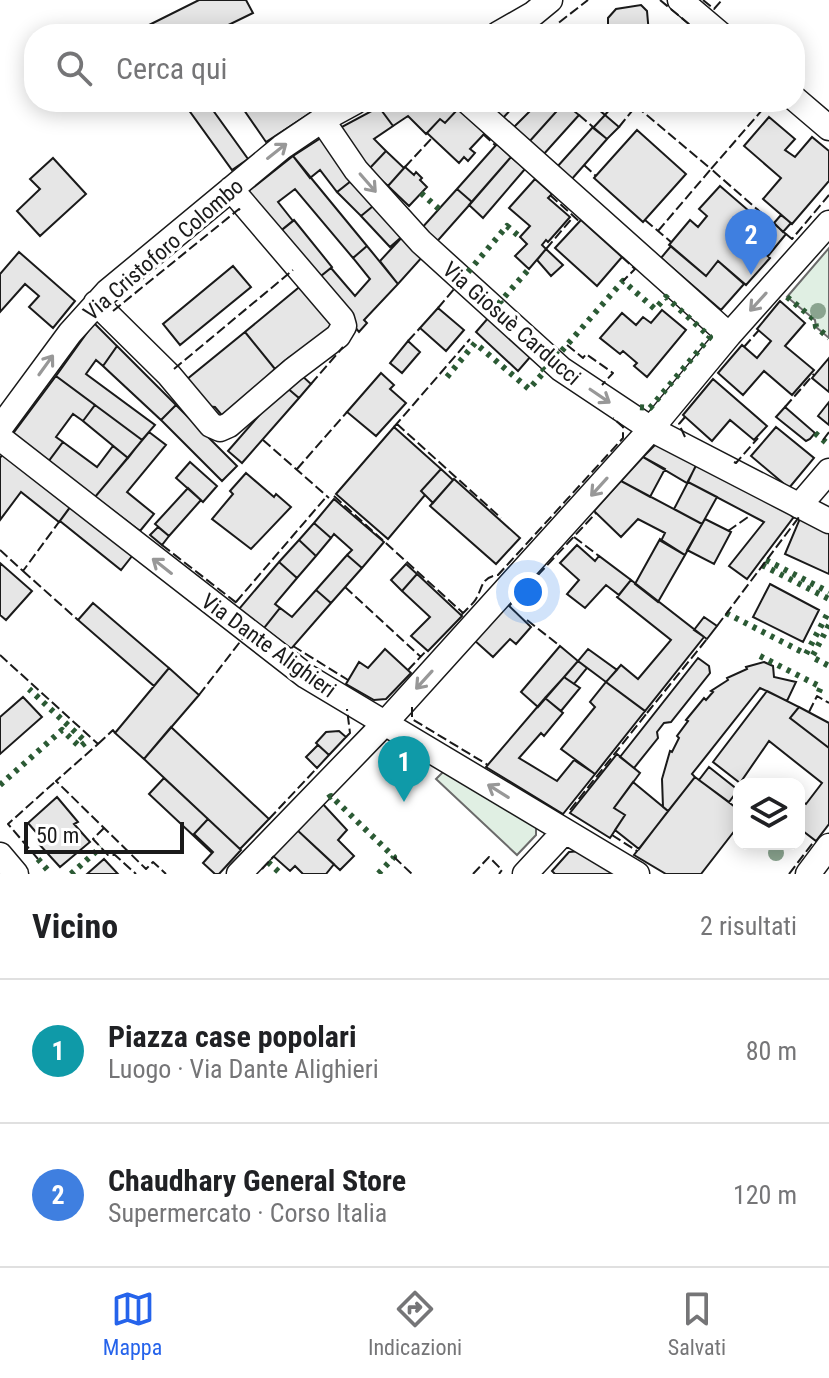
<!DOCTYPE html>
<html lang="it">
<meta charset="utf-8">
<style>
:root{--surface:#fff;--page:#f6f6f6;--text:#202124;--muted:#757577;--line:#e0e0e0;--accent:#2563eb}
body{margin:0;font-family:"Roboto Condensed",sans-serif;background:var(--page);color:var(--text)}
.controls{position:absolute;right:24px;bottom:24px;display:grid;overflow:hidden;border-radius:16px;box-shadow:0 4px 20px #0003}
.controls button{width:72px;height:72px;display:grid;place-items:center;padding:0;border:0;border-bottom:2px solid var(--line);background:var(--surface);color:var(--text);font:40px sans-serif}
.scale{position:absolute;left:24px;bottom:20px;width:160px;box-sizing:border-box;padding-left:8px;border:4px solid #1a1a1a;border-top:0;font-size:22px;line-height:28px;white-space:nowrap;color:#1a1a1a;-webkit-text-stroke:6px #fff;paint-order:stroke}
.you{position:absolute;left:528px;top:592px;width:28px;height:28px;margin:-20px;border:6px solid #fff;border-radius:50%;background:#1a73e8;box-shadow:0 0 0 12px #1a73e833}
.badge{display:grid;place-items:center;width:52px;height:52px;border-radius:50%;background:var(--accent);color:#fff;font-size:26px;font-weight:700}
.pin{position:absolute;translate:-50% -66px;filter:drop-shadow(0 2px 4px #0008)}
.pin::after{content:'';position:absolute;top:42px;width:28px;height:24px;background:inherit;clip-path:polygon(0 0,100% 0,50% 100%)}
.list{margin:0;padding:0;list-style:none}
h2{display:flex;justify-content:space-between;align-items:center;height:104px;margin:0;padding:0 32px;font-size:34px}
h2 small{font-size:26px;font-weight:400;color:var(--muted)}
.list li{display:grid;grid-template-columns:52px 1fr auto;gap:24px;align-items:center;box-sizing:border-box;height:144px;padding:0 32px;border-top:2px solid var(--line)}
.list b{display:block;font-size:30px;white-space:nowrap}
.list p{margin:0;font-size:26px;white-space:nowrap;color:var(--muted)}
.list em{font-size:26px;font-style:normal;color:var(--muted)}
.icon{flex:none;width:44px;height:44px;fill:none;stroke:currentColor;stroke-width:2;stroke-linecap:round;stroke-linejoin:round}
.map{position:relative;flex:none;width:829px;height:874px;overflow:hidden}
.search{position:absolute;background:var(--surface);box-shadow:0 4px 20px #0003;left:24px;right:24px;top:24px;height:88px;display:flex;align-items:center;gap:20px;box-sizing:border-box;padding:0 28px;border-radius:32px;color:var(--muted);font-size:30px}
.sheet{height:392px;background:var(--surface)}
nav{display:flex;justify-content:space-around;align-items:center;box-sizing:border-box;height:112px;border-top:2px solid var(--line);background:var(--surface);font-size:22px;color:var(--muted)}
nav a{display:grid;justify-items:center;gap:4px}
nav .on{color:var(--accent)}
.map>svg:first-child{display:block}
.green{fill:#e0efe3;stroke:#6a6a6a;stroke-width:2}
.building{fill:#e6e6e6;stroke:#1a1a1a;stroke-width:2}
.lines{fill:none;stroke-linecap:round;stroke-linejoin:round}
.minor-casing{stroke:#1a1a1a;stroke-width:27}
.minor{stroke:#fff;stroke-width:24}
.hedge{stroke:#2b5a34;stroke-width:6;stroke-dasharray:4 6;stroke-linecap:butt}
.fence{stroke:#1a1a1a;stroke-width:2;stroke-dasharray:10 4;stroke-linecap:butt}
.tree{fill:#8aa48f}
.oneway{stroke:#989898}
.labels{text-anchor:middle;stroke-width:6;stroke-linejoin:round;paint-order:stroke}
.street-label{font-size:22px;fill:#1a1a1a;stroke:#fff}
</style>
<div class="map">
<svg width="829" height="874" viewBox="0 0 829 874">
<rect width="100%" height="100%" fill="#fff"/>
<path class="green" d="M829,248V338L816,327L815,320L787,297Z
M445,770L536,827V835L517,855L436,779Z"/>
<path class="building" d="M199,0H246L253,13L210,34H144L141,29Z
M641,5L647,11L649,34H608V18L616,9Z
M183,102H207L248,159L232,170Z
M257,102H270L274,106L280,102H327L266,142L244,110Z
M388,102H450L458,109L445,123L440,119L426,134L408,116L393,126L379,107Z
M484,102H518L502,119Z
M539,102L564,103L529,142L513,128Z
M590,102H616L605,115Z
M564,103L579,115L543,155L529,142Z
M379,107L393,126L374,139L386,151L369,169L336,130Z
M458,109L485,133L470,149L475,153L468,161L464,157L459,163L427,133L440,119L445,123Z
M605,115L619,127L607,139L593,128Z
M769,117L795,139L785,150L795,157L812,137L829,151V181L792,224L763,199L781,178L744,146Z
M593,127L607,139L571,180L557,167Z
M637,130L686,174L643,222L594,178Z
M324,136L356,177L337,192L320,170L310,178L293,156Z
M497,144L511,157L472,202L457,189Z
M386,151L404,168L388,186L369,169Z
M293,156L367,246L353,258L295,189L278,202L293,221L278,233L245,194Z
M511,157L525,169L483,218L469,205Z
M53,158L86,194L40,236L17,211L40,189L30,179Z
M405,167L414,175L416,172L422,178L420,180L427,187L409,206L388,186Z
M356,177L378,202L361,216L337,192Z
M535,179L552,194L548,198L570,217L548,242L546,240L542,245L546,249L529,269L515,256L527,244L520,237L530,226L509,208Z
M720,186L756,217L742,234L770,258L746,285L718,261L706,276L669,245L690,220L698,227L707,216L699,209Z
M457,189L472,202L433,246L420,230Z
M378,202L405,234L390,247L361,216Z
M758,210L786,234L768,256L742,234L756,217L754,215Z
M781,215L791,223L783,232L774,223Z
M294,220L332,267L316,280L278,233Z
M581,220L622,257L597,286L555,248Z
M405,234L424,255L398,284L380,261Z
M367,246L398,284L364,320L367,323L359,332L316,280L331,268L355,296L370,279L353,258Z
M671,246L706,276L718,261L744,284L721,310L661,258Z
M546,249L563,265L551,276L537,260Z
M19,252L75,301L53,328L29,307L39,296L25,284L0,312V274Z
M233,266L251,287L180,345L163,324Z
M303,284L335,329L293,358L291,356L275,369L245,332Z
M780,301L805,323L785,346L814,370L792,395L764,371L743,395L718,373L742,345L757,358L771,341L757,329Z
M438,308L464,330L446,351L420,328Z
M662,310L686,330L647,377L634,366L637,363L623,351L620,354L600,338L622,313L636,325L643,317L651,323Z
M489,317L531,356L518,371L476,332Z
M94,323L117,346L103,366L96,360L86,374L155,425L142,440L56,376Z
M245,332L275,369L225,419L215,407L204,406L186,380Z
M408,341L420,352L402,373L390,363Z
M117,346L176,405L161,420L103,366Z
M829,358V392L812,378Z
M299,373L311,384L299,398L286,387Z
M381,373L394,385L390,389L406,403L376,436L347,412Z
M56,376L95,405L83,421L73,414L56,437L63,442L48,462L12,435Z
M713,379L767,426L754,440L730,420L712,441L683,415Z
M285,386L299,398L242,463L228,451Z
M829,402V425L818,416Z
M95,405L142,440L128,458L83,421Z
M176,405L237,466L222,481L161,420Z
M785,407L815,433L810,439L806,441L776,417Z
M394,427L441,469L421,491L425,495L388,539L336,494Z
M776,427L814,458L789,488L751,456Z
M149,432L166,445L127,492L154,514L140,531L95,497Z
M63,442L97,467L113,446L128,458L95,497L48,462Z
M658,442L698,462L687,483L643,457Z
M5,451L73,503L59,522L21,492L0,520V458Z
M643,457L665,469L650,497L621,481Z
M190,462L217,486L203,502L176,478Z
M697,463L796,514L747,579L729,566L764,522L688,482Z
M441,469L453,480L433,503L421,491Z
M246,473L274,497L276,494L291,507L251,549L212,519L233,494L230,491Z
M454,479L520,538L496,564L430,506Z
M621,481L702,524L685,555L661,541L665,533L638,519L621,537L594,511Z
M688,482L717,497L702,524L674,509Z
M188,488L201,500L169,536L155,524Z
M334,499L384,542L362,568L347,555L352,550L334,534L331,538L314,523Z
M74,502L136,551L121,570L60,521Z
M801,516L829,530V574L785,554Z
M705,519L731,532L714,564L687,550Z
M314,523L331,538L316,556L299,540Z
M158,527L169,536L162,545L150,535Z
M660,539L685,555L658,602L635,584Z
M299,540L316,556L297,578L279,562Z
M577,545L595,561L599,556L631,580L619,595L606,585L585,608L567,594L579,580L560,563Z
M347,555L362,568L331,603L316,590Z
M279,562L297,578L275,604L280,608L264,628L239,609Z
M0,563L32,591L6,620L0,615Z
M406,564L417,574L402,591L391,580Z
M417,574L462,616L428,651L411,636L430,617L402,591Z
M631,580L704,637L645,711L606,682L621,665L638,679L671,640L617,597Z
M770,584L819,610L803,642L753,617Z
M316,590L331,603L291,649L264,628L280,608L292,617Z
M93,603L169,668L154,686L78,620Z
M507,604L531,627L516,644L510,639L493,657L474,640Z
M704,617L717,626L707,639L694,630Z
M560,646L578,661L538,707L521,692Z
M385,649L411,673L386,699L374,700L346,684L359,662L368,668Z
M588,649L617,670L606,682L578,661Z
M698,658L709,666L710,673L671,722L664,723L657,732L658,738L634,768L620,757Z
M578,661L587,668L574,684L564,677Z
M764,662L773,666L774,677L796,682L787,701L760,688L692,774L695,777L668,811L663,807L662,779L670,751L672,752L679,738L677,736L688,721L686,720L704,698L706,700L713,692L711,691L728,680L727,678L747,669L746,667Z
M169,668L199,695L144,759L115,733Z
M564,677L580,688L561,711L545,698Z
M606,682L645,711L595,774L561,749L595,707L590,702Z
M767,691L799,707L790,718L829,748V824L816,841L799,828V807L803,802L806,804L822,783L769,741L740,783L713,762Z
M23,697L42,717L0,754V717Z
M545,698L563,713L544,736L541,733L519,758L557,781L574,760L595,774L563,814L486,767Z
M799,707L829,723V748L790,718Z
M171,727L269,819L240,849L144,759Z
M339,731L346,737L329,755L316,743L326,732Z
M318,745L329,755L317,768L306,757Z
M617,754L640,773L614,808L625,815L610,838L570,813Z
M709,767L738,790L729,802L699,780Z
M695,777L739,810V825L701,874H666L634,855Z
M164,778L208,819L194,834L212,853L149,794Z
M633,782L668,811L639,849L615,830L625,815L614,808Z
M57,797L78,822L74,824L90,842L60,867L38,843L42,839L28,823Z
M321,802L347,830L338,840L354,856L340,870L296,829Z
M208,819L241,850L219,874H215L203,863L213,852L194,834Z
M296,829L334,864L326,874H303L295,866L290,871L272,855Z
M581,851L619,874H555L552,871L569,852Z
M104,859L118,874H87Z"/>
<g class="lines">
<defs>
<path id="minor" d="M680,0L720,34
M498,34L533,14L550,0
M795,99L829,128
M468,102L729,335
M322,120L356,170L421,242L561,369L651,429L829,521
M96,303L169,375L211,425L220,429L229,425L293,370L338,336L344,326L342,319L231,189
M0,428L70,333L107,292L282,147L322,120L355,102
M0,438L306,676L637,874
M799,506L829,471
M0,855L16,874
M239,874L386,722L651,429L729,335L829,223
M525,874L564,832
M808,874L829,846"/>
</defs>
<use href="#minor" class="minor-casing"/>
<use href="#minor" class="minor"/>
<path class="hedge" d="M421,193L439,209
M468,272L507,226L520,237
M787,297L815,320L816,327L829,338
M502,304L500,302L529,269
M555,352L558,355L623,281L655,309L666,297L710,337L650,408L635,407
M447,377L475,343L529,389L545,371L542,368
M815,433L829,445
M766,560L829,592
M762,565L829,599
M726,613L806,654L829,611
M829,625L812,657L829,666
M760,656L821,687L817,696
M0,785L62,730L80,747L86,742L29,689
M328,798L331,796L394,857L378,874
M38,859L51,874
M268,862L281,874
M71,874L101,847"/>
<path class="fence" d="M660,0L701,34
M703,0L714,9L722,0
M548,31L588,0
M636,106L711,169L769,102
M579,115L593,127
M619,127L636,106L631,102
M483,134L496,146
M584,165L596,176
M405,167L432,138
M550,195L580,222
M645,220L671,242
M658,231L711,169L758,210
M786,234L792,239L829,195
M546,249L574,216
M622,257L635,269L623,281
M438,308L455,288
M113,311L239,209L240,210
M408,341L420,328
M567,345L583,358L586,354L613,373L602,385
M744,347L759,330
M174,369L293,270
M311,384L343,347
M785,407L814,374
M397,424L501,518
M394,427L470,339
M685,437L679,424L685,417
M263,440L329,498
M823,440L829,432
M734,462L736,463L758,438
M297,469L347,412
M334,496L463,613
M728,531L751,515
M574,537L599,556
M162,545L238,604
M0,550L23,571L59,522
M23,571L78,620
M345,587L421,657
M236,602L327,496
M509,606L596,513
M461,615C466,610 473,604 476,599C483,587 481,577 498,575L623,438V427L613,418
M527,620L560,646
M717,626L799,517
M293,646L348,680
M0,655L98,744L56,781L146,869L153,862L166,874
M408,670L427,650
M199,695L243,638
M412,707V719L488,765
M809,712L817,696L829,703
M647,713L707,639
M346,737L350,733L347,709
M98,744L113,730L115,733
M570,810L647,713L645,711
M269,819L317,768
M104,828L93,839L108,855H115L136,874
M612,835L637,851
M394,857L412,874
M38,859L8,824L56,781
M262,869L274,856
M473,874L489,857L502,870L499,874
M789,874L815,840"/>
</g>
<g class="tree">
<circle cx="818" cy="311" r="8"/>
<circle cx="776" cy="853" r="8"/>
</g>
<defs><path id="oneway-shaft" d="M-6 0H5M1.5-3L5.5 0L1.5 3" fill="none" stroke-width="1.6" stroke-linecap="round" stroke-linejoin="round" transform="scale(2)"/></defs>
<g class="oneway">
<use href="#oneway-shaft" transform="translate(277 151) rotate(-38)"/>
<use href="#oneway-shaft" transform="translate(368 183) rotate(49)"/>
<use href="#oneway-shaft" transform="translate(758 302) rotate(132)"/>
<use href="#oneway-shaft" transform="translate(46 365) rotate(-54)"/>
<use href="#oneway-shaft" transform="translate(600 396) rotate(34)"/>
<use href="#oneway-shaft" transform="translate(599 487) rotate(132)"/>
<use href="#oneway-shaft" transform="translate(162 566) rotate(-142)"/>
<use href="#oneway-shaft" transform="translate(424 680) rotate(132)"/>
<use href="#oneway-shaft" transform="translate(498 791) rotate(-148)"/>
</g>
<g class="labels">
<g class="street-label">
<text transform="translate(163 249) rotate(-41)" y="8">Via Cristoforo Colombo</text>
<text transform="translate(512 323) rotate(41)" y="8">Via Giosuè Carducci</text>
<text transform="translate(269 645) rotate(36)" y="8">Via Dante Alighieri</text>
</g>
</g>
</svg>
<div class="controls">
<button><svg class="icon" aria-label="layers" viewBox="0 0 24 24"><path d="M12 4l9 5-9 5-9-5zM3 14l9 5 9-5"/></svg></button>
</div>
<div class="scale">50 m</div>
<div class="you"></div>
<div class="pin badge" style="left:404px;top:802px;background:#0f9aa8">1</div>
<div class="pin badge" style="left:751px;top:275px;background:#3f7fe0">2</div>
<div class="search"><svg class="icon" aria-label="search" viewBox="0 0 24 24"><circle cx="10" cy="10" r="6"/><path d="M15 15l6 6"/></svg>Cerca qui</div>
</div>
<section class="sheet">
<h2>Vicino<small>2 risultati</small></h2>
<ul class="list">
<li><span class="badge" style="background:#0f9aa8">1</span><div><b>Piazza case popolari</b><p>Luogo · Via Dante Alighieri</p></div><em>80 m</em></li>
<li><span class="badge" style="background:#3f7fe0">2</span><div><b>Chaudhary General Store</b><p>Supermercato · Corso Italia</p></div><em>120 m</em></li>
</ul>
</section>
<nav>
<a class="on"><svg class="icon" aria-label="map" viewBox="0 0 24 24"><path d="M3 6l6-2 6 2 6-2v14l-6 2-6-2-6 2zM9 4v14M15 6v14"/></svg>Mappa</a>
<a><svg class="icon" aria-label="directions" viewBox="0 0 24 24"><path d="M12 3l9 9-9 9-9-9zM9 14v-3h6M13 9l2 2-2 2"/></svg>Indicazioni</a>
<a><svg class="icon" aria-label="saved" viewBox="0 0 24 24"><path d="M7 4h10v16l-5-4-5 4z"/></svg>Salvati</a>
</nav>
